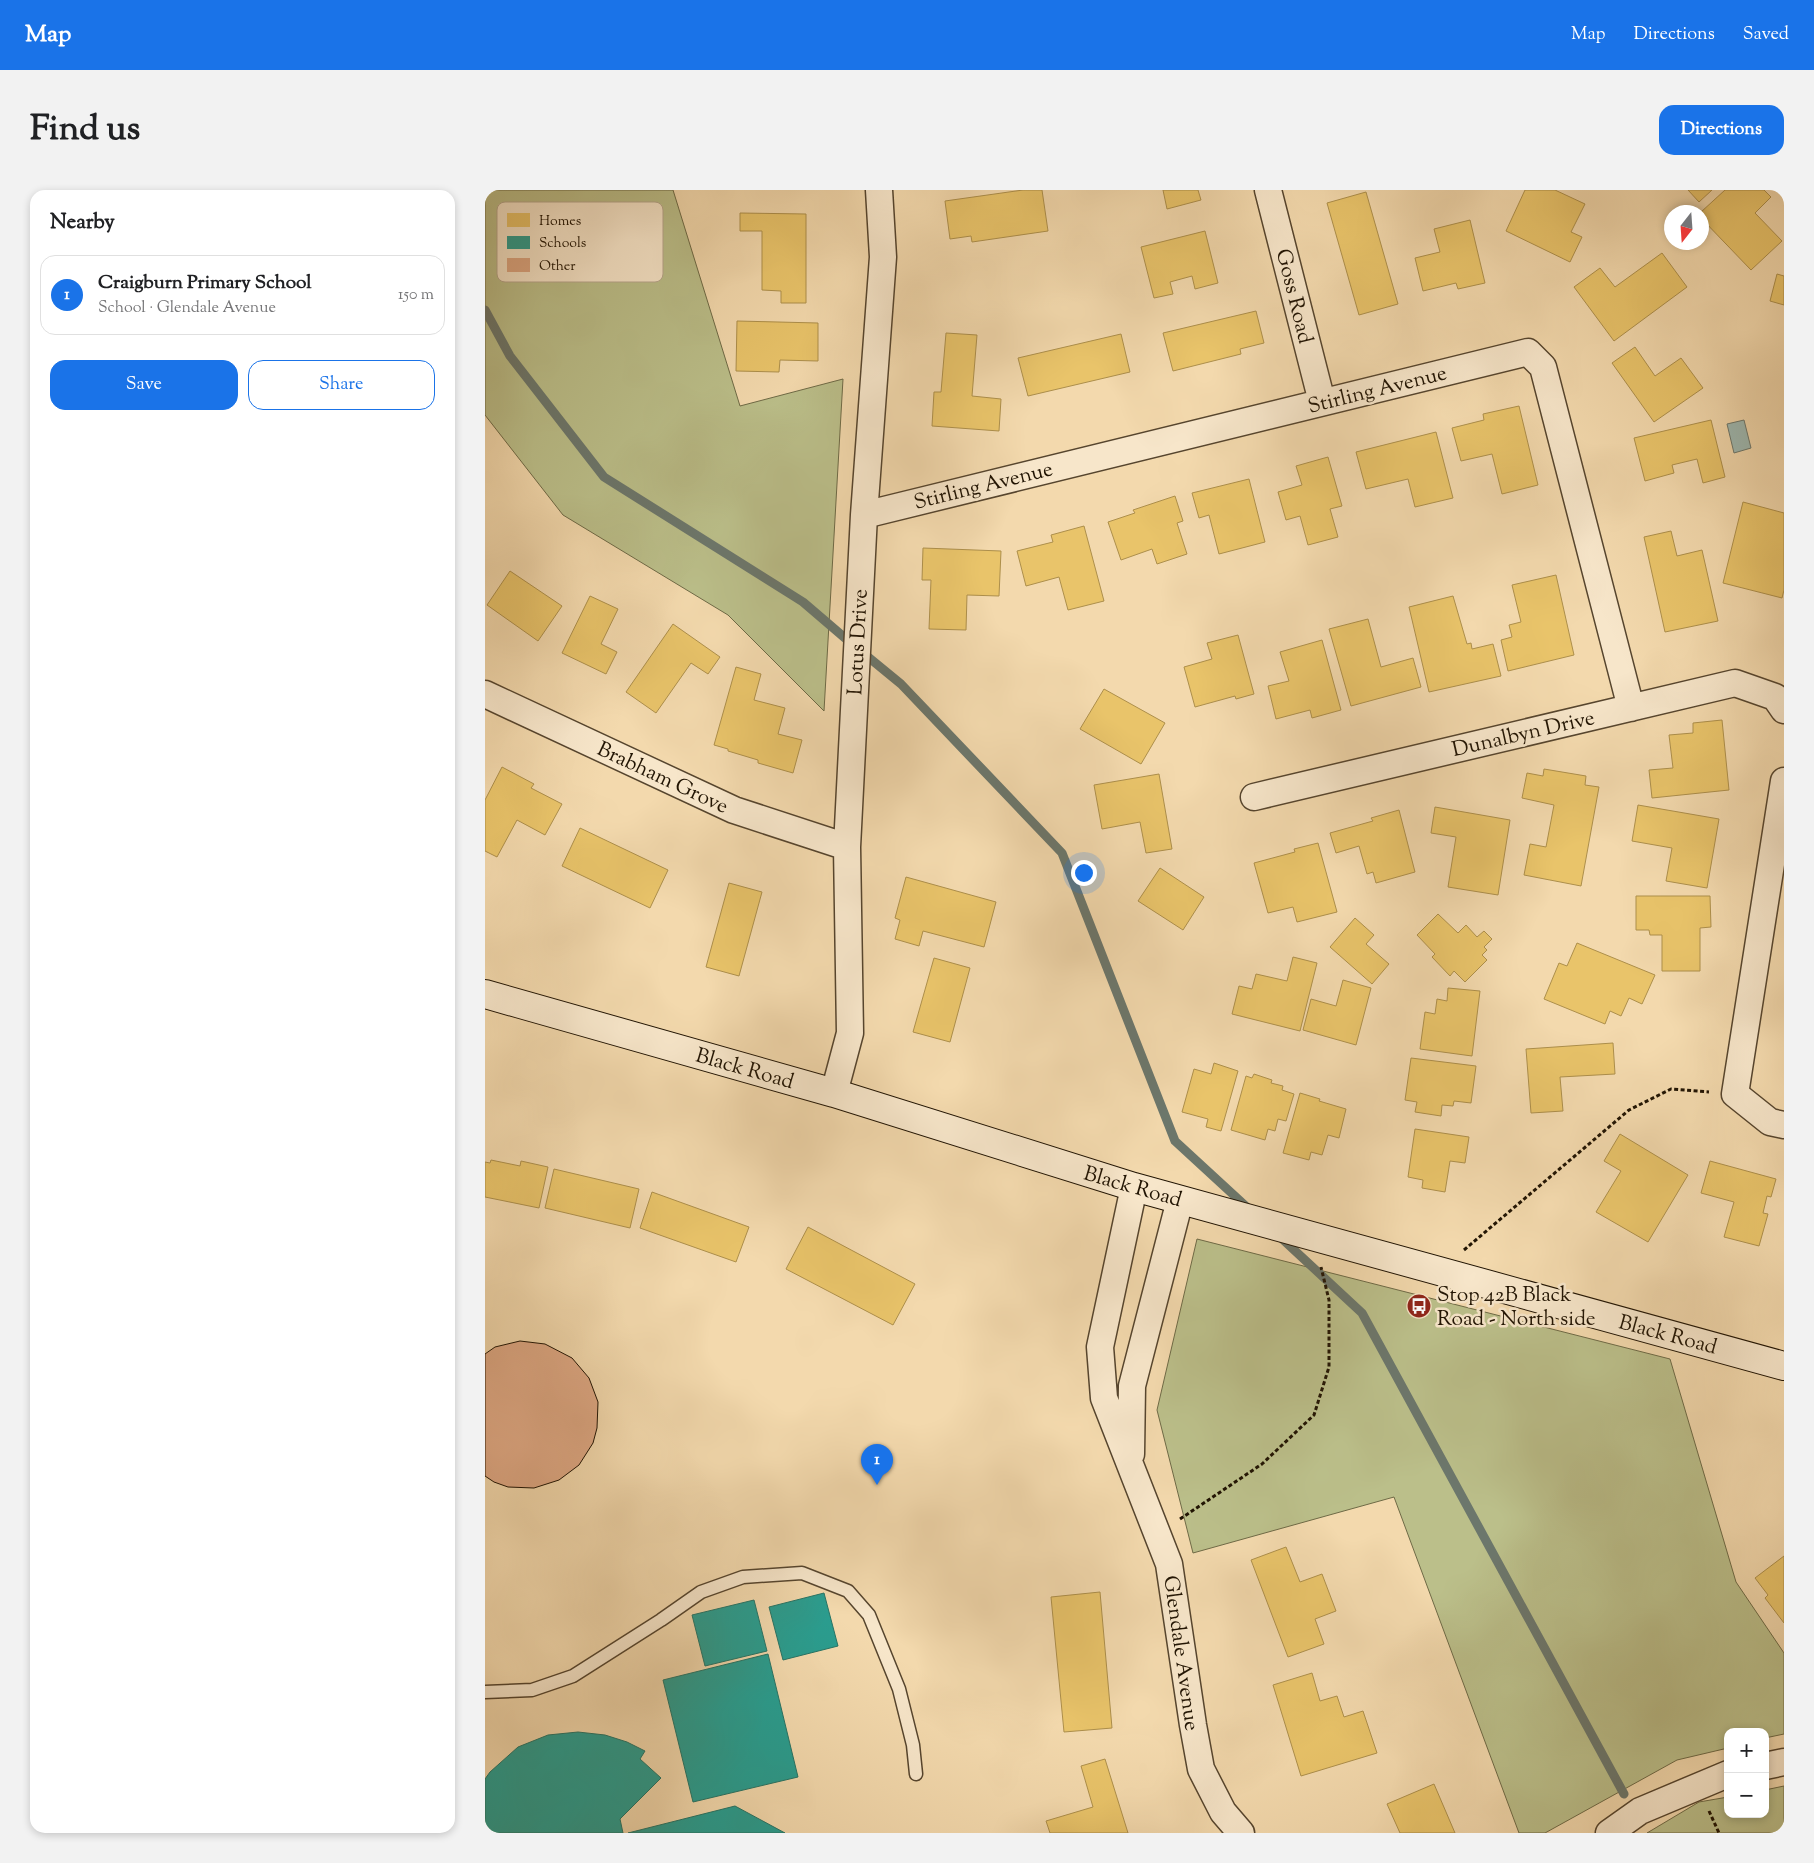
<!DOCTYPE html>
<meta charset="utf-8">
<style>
:root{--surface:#fff;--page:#f2f2f2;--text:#202124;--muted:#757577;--line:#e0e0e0;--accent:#1a73e8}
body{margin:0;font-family:"Sorts Mill Goudy",serif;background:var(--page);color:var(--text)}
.controls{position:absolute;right:15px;bottom:15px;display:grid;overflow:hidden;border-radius:10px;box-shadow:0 2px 8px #0003}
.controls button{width:45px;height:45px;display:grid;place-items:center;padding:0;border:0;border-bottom:1px solid var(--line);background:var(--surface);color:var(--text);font:25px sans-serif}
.compass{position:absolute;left:1179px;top:15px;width:45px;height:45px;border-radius:50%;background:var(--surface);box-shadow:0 2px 8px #0003;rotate:197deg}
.you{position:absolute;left:598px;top:682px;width:18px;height:18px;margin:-12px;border:4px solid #fff;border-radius:50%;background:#1a73e8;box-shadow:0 0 0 8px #1a73e833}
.badge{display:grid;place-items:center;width:32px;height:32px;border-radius:50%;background:var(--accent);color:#fff;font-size:16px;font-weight:700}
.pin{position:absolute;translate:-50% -41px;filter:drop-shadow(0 1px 2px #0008)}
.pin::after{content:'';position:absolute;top:26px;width:18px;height:15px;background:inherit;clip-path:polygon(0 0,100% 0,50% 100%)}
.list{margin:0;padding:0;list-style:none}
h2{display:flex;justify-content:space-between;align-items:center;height:65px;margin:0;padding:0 20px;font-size:21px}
h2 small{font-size:16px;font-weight:400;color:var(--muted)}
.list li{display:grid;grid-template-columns:32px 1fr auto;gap:15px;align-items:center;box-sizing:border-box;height:80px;margin:0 10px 10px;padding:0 10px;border:1px solid var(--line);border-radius:15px}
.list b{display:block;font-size:19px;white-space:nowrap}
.list p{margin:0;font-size:16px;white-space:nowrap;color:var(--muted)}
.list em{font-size:16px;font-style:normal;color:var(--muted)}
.actions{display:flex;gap:10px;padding:15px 20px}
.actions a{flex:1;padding:11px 0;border:1px solid var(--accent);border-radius:15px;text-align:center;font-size:18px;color:var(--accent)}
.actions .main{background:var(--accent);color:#fff}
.map{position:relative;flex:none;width:1299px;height:1643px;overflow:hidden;border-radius:15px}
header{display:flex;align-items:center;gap:30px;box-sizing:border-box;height:70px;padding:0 25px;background:var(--accent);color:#fff}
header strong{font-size:24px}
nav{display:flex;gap:28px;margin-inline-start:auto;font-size:18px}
.intro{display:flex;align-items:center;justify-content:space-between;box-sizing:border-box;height:120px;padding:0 30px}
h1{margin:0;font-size:35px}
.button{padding:12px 22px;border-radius:15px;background:var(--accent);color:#fff;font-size:18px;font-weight:700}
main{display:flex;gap:30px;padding:0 30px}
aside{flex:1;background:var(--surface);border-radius:15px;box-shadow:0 2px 8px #0003}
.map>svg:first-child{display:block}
.green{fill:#bbbf8a;stroke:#6e6a46}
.water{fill:#9eb9b2;stroke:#6c776c}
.homes{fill:#e9c46a;stroke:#ad8f4b}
.schools{fill:#2a9d8f;stroke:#277465}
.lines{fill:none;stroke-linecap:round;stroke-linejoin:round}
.stream{stroke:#6c776c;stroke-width:9}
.building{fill:#dea884;stroke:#211403}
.lane-casing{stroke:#56452e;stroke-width:15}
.street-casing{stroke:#56452e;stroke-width:29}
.secondary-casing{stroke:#211403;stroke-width:30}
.path{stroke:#211403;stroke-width:3;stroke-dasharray:4 2.5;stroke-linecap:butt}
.lane{stroke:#f7e6ca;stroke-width:12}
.street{stroke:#f7e6ca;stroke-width:26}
.secondary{stroke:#f7e6ca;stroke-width:28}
.labels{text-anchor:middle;stroke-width:5;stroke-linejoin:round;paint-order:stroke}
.street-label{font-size:21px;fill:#211403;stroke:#f7e6ca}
.poi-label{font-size:21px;fill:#211403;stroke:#f7e6ca;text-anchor:start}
.key{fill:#f7e6ca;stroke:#b7a78e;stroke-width:1}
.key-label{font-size:14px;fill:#211403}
</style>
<header>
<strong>Map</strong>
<nav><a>Map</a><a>Directions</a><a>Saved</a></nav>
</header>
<div class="intro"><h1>Find us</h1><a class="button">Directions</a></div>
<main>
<aside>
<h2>Nearby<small></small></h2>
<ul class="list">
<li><span class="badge">1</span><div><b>Craigburn Primary School</b><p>School · Glendale Avenue</p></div><em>150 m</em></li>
</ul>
<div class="actions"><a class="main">Save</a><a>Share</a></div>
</aside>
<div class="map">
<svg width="1299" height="1643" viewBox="0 0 1299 1643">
<rect width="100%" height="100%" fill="#f3d9ad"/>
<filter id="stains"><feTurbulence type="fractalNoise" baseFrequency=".004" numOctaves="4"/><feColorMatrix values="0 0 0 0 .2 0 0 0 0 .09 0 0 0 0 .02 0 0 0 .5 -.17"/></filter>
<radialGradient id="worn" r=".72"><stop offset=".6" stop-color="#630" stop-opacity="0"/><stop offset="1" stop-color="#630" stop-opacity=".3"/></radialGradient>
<path class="green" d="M0,0H188L255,216L358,189L339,521L243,425L78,325L0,225Z
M712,1049L1185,1169L1251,1392L1299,1463V1544L1280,1548V1542H1243V1558L1192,1570L1060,1643H1034L909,1307L708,1363L672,1220Z
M1299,1596V1643H1162L1214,1612L1243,1607V1624H1280V1600Z"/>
<path class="water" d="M1259,230L1266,258L1249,263L1242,234Z"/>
<path class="homes" d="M538,0H557L563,41L487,52L486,46L465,49L460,11Z
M678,0H713L716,10L682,19Z
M1040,0H1070L1100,14L1086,42L1097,47L1085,72L1021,41Z
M1203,0H1227L1214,12Z
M1240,0H1279L1286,7L1270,23L1297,51L1266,80L1216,28V22Z
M881,2L913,114L874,125L842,13Z
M255,23L321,24V113H296V101L277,100V41H255Z
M985,30L1000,93L973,99L971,93L938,101L930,68L955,62L949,39Z
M720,41L733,93L710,99L707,86L685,92L688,104L669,108L656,57Z
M1177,63L1202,97L1129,151L1089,97L1115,78L1130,97Z
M1292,84L1299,86V115L1285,111Z
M771,121L779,153L755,159L756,164L688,181L678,143Z
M252,131L333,133V171L295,170L294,182L251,181Z
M461,143L492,145L487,206L516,209L514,241L447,236L449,202H456Z
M636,144L645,182L543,206L533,168Z
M1150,157L1170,186L1196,168L1218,198L1169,232L1127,173Z
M1034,216L1053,295L1017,304L1007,264L976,271L967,238L999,230L998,224Z
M1226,230L1240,287L1218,293L1212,269L1187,275L1189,283L1160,291L1149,248Z
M951,242L968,308L930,317L923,289L881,299L871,262Z
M843,267L857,316L845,319L853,347L823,355L815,326L801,330L793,302L817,295L811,276Z
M764,289L780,352L734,364L724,325L714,328L707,303Z
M690,306L698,331L692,333L702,364L672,374L667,359L636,370L623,332L650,323L648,320Z
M1258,312L1299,323V400L1297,408L1238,393Z
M599,336L619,411L583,420L574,387L541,396L532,361L568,352L566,345Z
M1186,341L1192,366L1217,360L1233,431L1180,442L1159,347Z
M438,358L516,361L514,406L482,405L481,440L444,439L446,390H437Z
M25,381L77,416L53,451L2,415Z
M1071,385L1089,465L1023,481L1016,450L1027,447L1024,435L1036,432L1027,395Z
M105,406L133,419L116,454L132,462L121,484L77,463Z
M968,406L982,454L986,453L987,459L1008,454L1016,486L944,502L924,417Z
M883,429L896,477L928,468L936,497L866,516L844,439Z
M188,434L235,467L223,484L206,473L171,523L141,502Z
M753,445L769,504L751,509L750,506L710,517L699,477L727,469L722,453Z
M837,450L856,520L827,528L825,520L791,529L783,496L804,491L795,462Z
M251,477L276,484L269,510L300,518L293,544L317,550L308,583L273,573V570L243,561V559L229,555Z
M619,499L680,533L656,574L595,539Z
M1237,530L1244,600L1167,608L1164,580L1188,578L1184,545L1208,543V533Z
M17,577L49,594L46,598L77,614L60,645L32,630L12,667L0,661V610Z
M1059,579L1101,586L1100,595L1114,597L1096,696L1039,685L1045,654L1061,657L1069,615L1037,608L1042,583L1058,586Z
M674,584L687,659L661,663L655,632L617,639L609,595Z
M1153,615L1234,629L1222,698L1181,691L1187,658L1147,651Z
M950,617L1025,630L1013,705L963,697L971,647L946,643Z
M914,620L930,682L891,693L888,682L882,684L874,656L851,663L845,643L888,631L886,628Z
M95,638L183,680L165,718L77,676Z
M833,653L852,722L812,732L808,717L783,723L769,673L810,662L809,659Z
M675,678L719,707L698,740L653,711Z
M421,687L511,712L499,757L438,741L434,756L410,749L415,730L410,728Z
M244,693L277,702L254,786L221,777Z
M1151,706H1225L1226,737L1215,738V781H1177V745H1165L1164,740H1151Z
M953,724L973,743L981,735L992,747L999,741L1007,749L999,757L1002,760L997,765L1002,770L980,792L969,781L965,786L947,767L950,764L932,745Z
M870,728L889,745L881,754L904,774L887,794L845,757Z
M1092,753L1170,785L1157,814L1144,808L1136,826L1125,821L1120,834L1059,809L1074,773L1082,776Z
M808,767L832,773L815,841L747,824L754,796L767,799L771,784L802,791Z
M449,768L485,778L465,852L428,842Z
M858,790L886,798L871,855L818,840L826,809L851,816Z
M963,798L995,801L987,866L935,859L940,822L950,824L952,809L962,811Z
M1128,853L1130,884L1075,887L1078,921L1046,923L1041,859Z
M926,868L991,876L986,913L969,911L968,916L957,915L956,926L930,922L932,912L920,910Z
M729,873L753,881L736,941L721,937L723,929L697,922L709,879L726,884Z
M769,884L787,890L786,893L798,896L797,900L809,904L801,931L793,929L790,941L783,939L780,950L746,940L761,886L767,888Z
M815,903L835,909L834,911L861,919L854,948L843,945L837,965L826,962L824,970L798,963Z
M930,939L984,947L980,973L965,971L960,1002L937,998L938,990L923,987Z
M1135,944L1203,985L1163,1052L1111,1022L1136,981L1119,971Z
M6,970L35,976L36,971L63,977L54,1018L0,1007V972L5,973Z
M1225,971L1291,989L1286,1007L1282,1006L1278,1023L1283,1024L1274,1056L1239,1047L1249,1012L1216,1003Z
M69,979L154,999L145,1038L60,1018Z
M167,1002L264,1037L251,1072L155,1038Z
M323,1037L430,1094L408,1135L301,1079Z
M801,1357L815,1392L837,1384L851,1421L830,1429L839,1454L803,1467L766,1370Z
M1299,1366V1433L1280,1408L1283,1405L1270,1388Z
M615,1402L627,1538L579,1542L566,1407Z
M827,1483L835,1511L852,1506L859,1527L878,1521L892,1563L816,1586L788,1495Z
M620,1569L643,1643H565L561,1631L608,1617L596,1576Z
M949,1594L970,1643H915L902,1614Z"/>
<path class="schools" d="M339,1403L353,1456L298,1470L284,1417Z
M269,1410L282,1461L220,1476L207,1425Z
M283,1464L313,1587L208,1612L178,1490Z
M93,1542L120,1545L142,1552L160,1561L155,1569L176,1588L135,1629L138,1643H8L0,1640V1589L5,1582L33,1557L63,1545Z
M250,1616L300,1643H143Z"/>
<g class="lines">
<path class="stream" d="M0,120L25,166L119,287L318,412L367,454
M377,462L416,494L577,663L690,951L765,1020
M793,1045L877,1123L1139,1604"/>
</g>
<path class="building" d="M35,1151L60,1154L87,1168L104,1188L113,1212L112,1238L108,1253L94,1275L74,1290L49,1298L23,1297L9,1292L0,1286V1164L10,1157Z"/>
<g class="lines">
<defs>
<path id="lane" d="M0,1502L47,1500L88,1486L176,1430L216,1402L258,1387L317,1383L363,1401L384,1425L414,1499L428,1555L431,1584"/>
<path id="street" d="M783,0L837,212
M379,325L1043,162L1058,177L1146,518
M0,504L249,620L362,657
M1299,591L1250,904L1285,932L1299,935
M769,607L1250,493L1290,507L1299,520
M349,903L365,843L362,657L379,325L398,67L394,0
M649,997L615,1157L619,1208L684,1374L708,1535L716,1579L738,1622L756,1643
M646,1264L647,1196L695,1010
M1280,1576L1299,1572
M1124,1643L1155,1621L1243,1584"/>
<path id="secondary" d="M0,804L349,903L649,997L1299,1176"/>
</defs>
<use href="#lane" class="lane-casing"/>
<use href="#street" class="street-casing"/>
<use href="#secondary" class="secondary-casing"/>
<path class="path" d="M979,1060L1144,920L1186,899L1224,902
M695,1329L777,1274L829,1225L844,1177V1110L836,1077
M1224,1621L1234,1643"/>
<use href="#lane" class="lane"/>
<use href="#street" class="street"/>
<use href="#secondary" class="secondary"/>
</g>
<defs>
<symbol id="bus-disc" viewBox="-11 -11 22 22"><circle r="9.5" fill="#8f2418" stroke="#f7e6ca"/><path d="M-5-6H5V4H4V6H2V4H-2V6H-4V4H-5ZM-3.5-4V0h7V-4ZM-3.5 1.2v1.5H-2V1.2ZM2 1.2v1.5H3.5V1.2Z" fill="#fff"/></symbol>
</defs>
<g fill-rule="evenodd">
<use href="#bus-disc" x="920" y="1102" width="28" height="28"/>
</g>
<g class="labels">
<g class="street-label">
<text transform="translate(810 106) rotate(76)" y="7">Goss Road</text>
<text transform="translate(892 199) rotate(-14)" y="7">Stirling Avenue</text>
<text transform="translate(498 295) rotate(-14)" y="7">Stirling Avenue</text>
<text transform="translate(372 452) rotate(-87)" y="7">Lotus Drive</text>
<text transform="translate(1038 543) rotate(-13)" y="7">Dunalbyn Drive</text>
<text transform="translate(178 587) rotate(25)" y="7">Brabham Grove</text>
<text transform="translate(260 878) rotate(16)" y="7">Black Road</text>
<text transform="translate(648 996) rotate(16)" y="7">Black Road</text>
<text transform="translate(1183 1144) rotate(15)" y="7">Black Road</text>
<text transform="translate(697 1463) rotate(82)" y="7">Glendale Avenue</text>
</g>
<g class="poi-label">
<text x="952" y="1111">Stop 42B Black<tspan x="952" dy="24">Road - North side</tspan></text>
</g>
</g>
<rect x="12" y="12" width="166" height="80" rx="8" class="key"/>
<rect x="22" y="23" width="23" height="14" fill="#e9c46a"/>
<rect x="22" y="46" width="23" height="13" fill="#2a9d8f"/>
<rect x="22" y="68" width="23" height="14" fill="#dea884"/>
<g class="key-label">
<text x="54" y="35">Homes</text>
<text x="54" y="57">Schools</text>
<text x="54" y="80">Other</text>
</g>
<rect width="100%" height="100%" filter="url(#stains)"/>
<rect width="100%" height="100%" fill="url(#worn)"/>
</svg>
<div class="controls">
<button>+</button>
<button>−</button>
</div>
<svg class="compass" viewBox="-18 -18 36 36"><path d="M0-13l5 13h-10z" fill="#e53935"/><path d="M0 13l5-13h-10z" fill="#757577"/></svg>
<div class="you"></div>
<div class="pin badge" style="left:392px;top:1295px">1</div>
</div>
</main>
